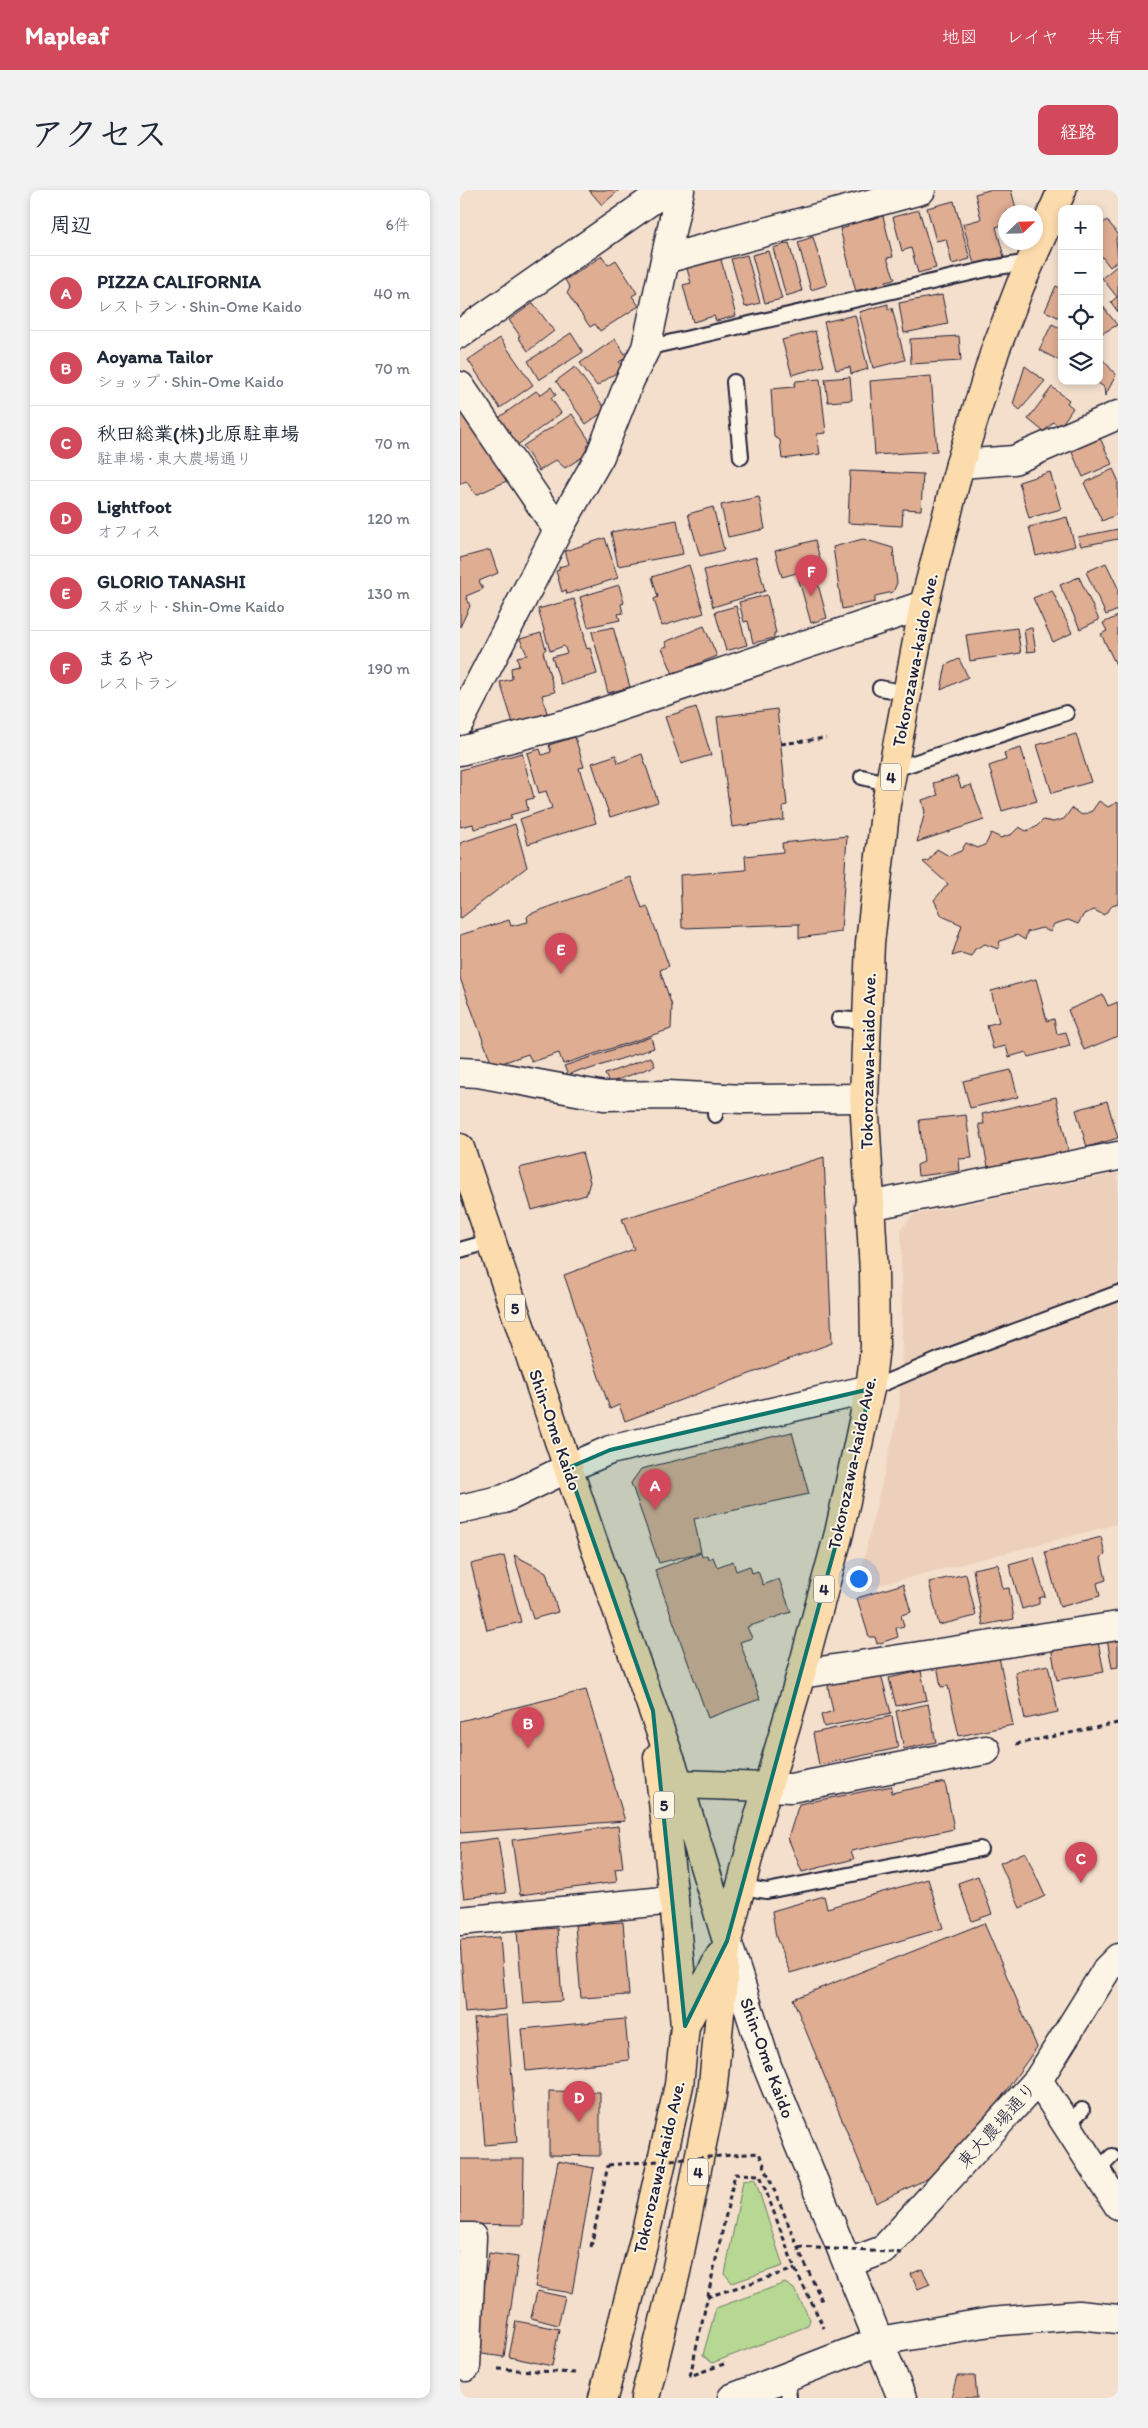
<!DOCTYPE html>
<html lang="ja">
<meta charset="utf-8">
<style>
:root{--surface:#fff;--page:#f2f2f3;--text:#1f2937;--muted:#747a83;--line:#e0e1e3;--accent:#d1495b}
body{margin:0;font-family:Itim,"Klee One",sans-serif;background:var(--page);color:var(--text)}
.controls{position:absolute;right:15px;top:15px;display:grid;overflow:hidden;border-radius:10px;box-shadow:0 2px 8px #0003}
.controls button{width:45px;height:45px;display:grid;place-items:center;padding:0;border:0;border-bottom:1px solid var(--line);background:var(--surface);color:var(--text);font:25px sans-serif}
.compass{position:absolute;left:538px;top:15px;width:45px;height:45px;border-radius:50%;background:var(--surface);box-shadow:0 2px 8px #0003;rotate:67deg}
.you{position:absolute;left:398px;top:1388px;width:18px;height:18px;margin:-12px;border:4px solid #fff;border-radius:50%;background:#1a73e8;box-shadow:0 0 0 8px #1a73e833}
.badge{display:grid;place-items:center;width:32px;height:32px;border-radius:50%;background:var(--accent);color:#fff;font-size:16px;font-weight:700}
.pin{position:absolute;translate:-50% -41px;filter:drop-shadow(0 1px 2px #0008)}
.pin::after{content:'';position:absolute;top:26px;width:18px;height:15px;background:inherit;clip-path:polygon(0 0,100% 0,50% 100%)}
.list{margin:0;padding:0;list-style:none}
h2{display:flex;justify-content:space-between;align-items:center;height:65px;margin:0;padding:0 20px;font-size:21px}
h2 small{font-size:16px;font-weight:400;color:var(--muted)}
.list li{display:grid;grid-template-columns:32px 1fr auto;gap:15px;align-items:center;box-sizing:border-box;height:75px;padding:0 20px;border-top:1px solid var(--line)}
.list b{display:block;font-size:19px;white-space:nowrap}
.list p{margin:0;font-size:16px;white-space:nowrap;color:var(--muted)}
.list em{font-size:16px;font-style:normal;color:var(--muted)}
.icon{flex:none;width:28px;height:28px;fill:none;stroke:currentColor;stroke-width:2;stroke-linecap:round;stroke-linejoin:round}
.map{position:relative;flex:none;width:658px;height:2208px;overflow:hidden;border-radius:10px}
header{display:flex;align-items:center;gap:30px;box-sizing:border-box;height:70px;padding:0 25px;background:var(--accent);color:#fff}
header strong{font-size:24px}
nav{display:flex;gap:28px;margin-inline-start:auto;font-size:18px}
.intro{display:flex;align-items:center;justify-content:space-between;box-sizing:border-box;height:120px;padding:0 30px}
h1{margin:0;font-size:35px}
.button{padding:12px 22px;border-radius:10px;background:var(--accent);color:#fff;font-size:18px;font-weight:700}
main{display:flex;gap:30px;padding:0 30px}
aside{flex:1;background:var(--surface);border-radius:10px;box-shadow:0 2px 8px #0003}
.map>svg:first-child{display:block}
.built{fill:#edd0bb}
.green{fill:#b6d892;stroke:#6c7d66}
.building{fill:#dfad92;stroke:#22223b}
.lines{fill:none;stroke-linecap:round;stroke-linejoin:round}
.lane-casing{stroke:#22223b;stroke-width:18}
.street-casing{stroke:#22223b;stroke-width:31}
.secondary-casing{stroke:#22223b;stroke-width:31}
.primary-casing{stroke:#22223b;stroke-width:31}
.path{stroke:#22223b;stroke-width:3;stroke-dasharray:5 4;stroke-linecap:butt}
.lane{stroke:#fcf5e5;stroke-width:14}
.street{stroke:#fcf5e5;stroke-width:28}
.secondary{stroke:#fcf5e5;stroke-width:28}
.primary{stroke:#fcdcac;stroke-width:28}
.path-bridge{stroke:#22223b;stroke-width:3;stroke-dasharray:5 4;stroke-linecap:butt}
.marked{fill:#0f766e;fill-opacity:0.2;stroke:#0f766e;stroke-width:4;stroke-linejoin:round}
.labels{text-anchor:middle;stroke-width:4;stroke-linejoin:round;paint-order:stroke}
.shield{fill:#fcf5e5;stroke:#63616e;stroke-width:1}
.shield-label{font-size:16px;font-weight:bold;fill:#22223b}
.street-label{font-size:18px;fill:#22223b;stroke:#fcf5e5}
</style>
<header>
<strong>Mapleaf</strong>
<nav><a>地図</a><a>レイヤ</a><a>共有</a></nav>
</header>
<div class="intro"><h1>アクセス</h1><a class="button">経路</a></div>
<main>
<aside>
<h2>周辺<small>6件</small></h2>
<ul class="list">
<li><span class="badge">A</span><div><b>PIZZA CALIFORNIA</b><p>レストラン · Shin-Ome Kaido</p></div><em>40 m</em></li>
<li><span class="badge">B</span><div><b>Aoyama Tailor</b><p>ショップ · Shin-Ome Kaido</p></div><em>70 m</em></li>
<li><span class="badge">C</span><div><b>秋田総業(株)北原駐車場</b><p>駐車場 · 東大農場通り</p></div><em>70 m</em></li>
<li><span class="badge">D</span><div><b>Lightfoot</b><p>オフィス</p></div><em>120 m</em></li>
<li><span class="badge">E</span><div><b>GLORIO TANASHI</b><p>スポット · Shin-Ome Kaido</p></div><em>130 m</em></li>
<li><span class="badge">F</span><div><b>まるや</b><p>レストラン</p></div><em>190 m</em></li>
</ul>
</aside>
<div class="map">
<svg width="658" height="2208" viewBox="0 0 658 2208">
<rect width="100%" height="100%" fill="#f3dfcc"/>
<filter id="ink" filterUnits="userSpaceOnUse"><feTurbulence type="fractalNoise" baseFrequency=".02" numOctaves="2"/><feDisplacementMap in="SourceGraphic" scale="10" xChannelSelector="R" yChannelSelector="G"/><feConvolveMatrix kernelMatrix="1 2 1 2 8 2 1 2 1" color-interpolation-filters="sRGB"/></filter>
<g filter="url(#ink)">
<path class="built" d="M658,983V1334L396,1401L439,1221L442,1164L441,1039L453,1025Z"/>
<path class="green" d="M295,1989L323,2076L272,2093L265,2084L283,1991Z
M325,2093L334,2099L350,2129L348,2136L252,2173L243,2165L256,2118Z"/>
<path class="building" d="M129,0H159L142,15Z
M529,0H551L557,22H546V34L536,37L544,67L514,74L503,34L521,29L515,4Z
M494,11L510,69L492,74L486,49L476,51L467,18Z
M459,20L476,78L458,83L451,58L442,61L433,27Z
M423,26L433,67L427,68L435,89L426,91L427,95L396,102L380,39L388,37L387,34Z
M647,30L658,44L656,49L658,70L650,77L639,63V32L641,35Z
M353,47L367,95L351,100L338,52Z
M329,53L342,101L326,106L313,58Z
M308,61L322,109L305,113L292,65Z
M287,65L300,113L285,117L271,69Z
M142,66L148,75L156,70L177,103L172,106L179,116L140,141L135,134L130,137L107,103L110,98L105,90Z
M260,66L276,126L256,131L254,126L233,132L223,95L231,93L226,75Z
M658,75V122L651,112L657,107L642,88Z
M596,96L602,99V129L585,121Z
M482,105L488,134L444,143L439,113Z
M639,111L657,135L643,143L639,137Z
M73,113L94,141L68,161L58,147L60,146L49,130Z
M428,114V120L432,118L445,170L413,178L399,122Z
M395,125L408,179L391,184L390,177L376,180L364,132Z
M592,134L602,139V172L579,160Z
M355,141L364,176L332,185L322,150Z
M111,143L123,162L79,190L68,171Z
M499,146L501,171L451,174L450,149Z
M40,148L73,195L40,218L8,170Z
M155,149L167,167L159,172L163,178L137,196L120,173Z
M639,165L656,185L645,206L644,197L635,191H639Z
M565,176L585,191L560,220L553,214Z
M115,177L146,220L126,234L96,191Z
M471,186L477,261L415,265L410,191Z
M390,187L392,210L368,212L365,189Z
M360,189L366,243L357,244L360,264L322,269L320,250L314,247L311,199L334,197L336,191Z
M91,197L96,205L91,208L101,223L56,256L37,229L76,201L80,205Z
M592,197L609,210L607,213L613,218L602,234L597,235L593,232L584,242L568,229Z
M0,220L49,290L16,305L6,291L0,294Z
M112,224L133,256L132,261L105,278L96,270L79,281L63,256Z
M639,246L652,274L623,287L610,258Z
M653,279L658,290V324L642,331L624,293Z
M390,281L463,284L461,320L443,319L442,336L388,333Z
M590,282L601,319L569,328L559,292Z
M299,307L305,339L268,347L261,315Z
M253,317L264,360L240,366L228,324Z
M607,327L615,356L576,366L569,337Z
M217,330L223,364L158,376L151,342Z
M658,339V349L621,356L618,347Z
M145,348L158,388L107,404L106,400L102,402L96,381L99,380V377L109,374L105,361Z
M403,349L433,358L437,393L433,402L415,406V412L382,419L373,357Z
M355,350L362,376L322,387L315,361Z
M30,360L38,383L19,391L23,399L6,406L10,416L0,437V368Z
M296,367L305,401L253,417L244,380Z
M646,373L658,398V420L646,425L626,382Z
M229,375L244,423L202,436L194,409L198,407L192,387Z
M355,383L367,428L351,433L338,387Z
M619,387L639,430L620,439L600,395Z
M159,395L164,413L161,414L163,423L158,424L160,430L128,437L120,407Z
M592,400L612,443L593,452L573,408Z
M307,405L316,443H314V448L293,453L288,431L284,432L279,412Z
M114,409L125,447H123L127,459L130,458L137,484L101,494L92,467L107,463L104,456L90,461L78,419Z
M276,416L287,455L266,461L255,422Z
M658,426V479L641,444L647,441L643,433Z
M244,436L257,466L213,484L202,458L207,456L205,452Z
M153,437L170,497L148,503L132,442Z
M557,438L561,463L510,471L506,445Z
M572,438L576,461L567,462L564,439Z
M81,443L86,459L83,462L95,502L82,505L87,523L61,532L53,533L40,492L52,489L51,478L59,476L57,467L67,465L60,449Z
M499,469L508,487L481,500L486,475Z
M236,517L251,565L221,574L205,527Z
M317,519L327,615L323,616L324,630L272,637L257,527Z
M616,544L631,592L592,603L577,555Z
M115,547L124,577L119,578L136,633L68,654L60,629L92,618L86,601L79,603L67,563L80,559L82,565L91,562L89,555Z
M561,558L577,611L542,621L529,576L546,570L544,563Z
M62,563L74,608L66,610L68,620L50,625L52,629L14,639L13,634L0,637V580Z
M182,564L198,612L150,627L132,573L156,565L158,573Z
M497,586L501,598L511,595L524,630L457,652L465,622L462,610L478,605L473,593Z
M639,611L648,617L658,612V713L653,715L644,725L634,720L624,724L618,734L608,730L594,734L590,742L582,738L567,742L565,750L557,745L540,751L538,759L525,754L515,759L511,766L501,763L492,766L502,735L482,726L474,710L488,694L463,672L469,670L477,659L489,666L501,661L506,653L518,658L526,654L531,643L541,648L552,644L559,637L566,641L576,637L583,630L593,632L604,629L612,618L622,625L632,621Z
M55,634L67,677L0,729V653Z
M387,646L381,742L339,748V734L222,738L220,685L286,680L285,666L323,662L322,653Z
M171,687L182,718L187,716L209,776L200,780L212,816L211,839L103,874L99,863L72,872L68,864L42,873L31,872L0,788V745L49,730L51,736L68,732L67,727L70,724Z
M576,789L587,831L594,829L597,844L606,842L610,856L568,867L566,862L549,867L546,856L533,859L527,835L539,832L531,801Z
M643,805L648,816L658,812V846L624,860L608,820Z
M191,847L194,858L124,881L123,879L108,885L104,876Z
M191,867L195,876L149,893L145,884Z
M551,880L558,907L510,918L503,891Z
M596,907L609,964L529,981L519,934H524L522,924Z
M647,911L658,948L627,957L616,920Z
M506,925L512,968L499,969L500,981L458,986L457,975L464,972L459,930Z
M122,962L130,992L126,1005L72,1020L59,978Z
M364,967L372,1153L165,1231L159,1215L150,1219L104,1085L174,1059L162,1029Z
M332,1242L349,1304L234,1329L241,1362L199,1373L171,1293L181,1279Z
M641,1347L645,1364L641,1368L646,1390L637,1393L640,1406L600,1417L585,1362Z
M241,1363L242,1367L247,1365L248,1369L253,1367L257,1377L273,1371L276,1381L290,1376L292,1383L298,1381L303,1395L319,1389L331,1422L287,1437L292,1448L280,1452L300,1509L248,1528L195,1380Z
M54,1365L86,1382L98,1422L73,1429Z
M44,1366L61,1432L27,1440L11,1374Z
M574,1367L585,1406L579,1408V1414L562,1419L549,1374Z
M538,1374L543,1399L549,1398L554,1429L523,1435L513,1379Z
M506,1384L516,1426L479,1435L469,1392Z
M443,1394L451,1422L441,1425L444,1436L436,1438L438,1447L417,1454L415,1447H409L397,1408Z
M637,1447L644,1482L597,1490L591,1457Z
M658,1447V1477L652,1478L647,1449Z
M538,1462L553,1535L499,1546L488,1496L481,1497L477,1475Z
M588,1475L598,1522L565,1529L555,1482Z
M461,1481L467,1510L436,1516L429,1488Z
M421,1484L431,1523L364,1537L361,1525L373,1521L368,1497L370,1493Z
M126,1500L165,1631L0,1643V1531Z
M468,1514L476,1552L444,1559L436,1521Z
M432,1526L438,1558L359,1575L353,1543Z
M485,1592L494,1639L391,1661L394,1669L342,1682L328,1648L339,1614L432,1596L431,1603Z
M158,1636L163,1678L155,1679L157,1692L60,1705L52,1650Z
M38,1648L46,1703L4,1708L0,1681V1653Z
M565,1662L585,1706L560,1718L540,1673Z
M518,1686L532,1724L512,1731L498,1693Z
M468,1689L483,1738L330,1783L316,1747L312,1721L364,1706L367,1718Z
M163,1732L169,1805L121,1808L115,1735Z
M524,1733L577,1857L492,1977L416,2013L333,1809Z
M97,1738L102,1811L63,1814L57,1741Z
M40,1747L46,1819L5,1823L0,1750Z
M47,1825L57,1952L25,1955L14,1828Z
M165,1829L169,1870L66,1881L62,1839Z
M89,1901L140,1902V1966L89,1965Z
M0,1969H64L63,2035L0,2034Z
M98,1971L134,1978L112,2103L75,2097Z
M29,2063L58,2067L44,2167L15,2163Z
M462,2079L470,2094L458,2099L451,2084Z
M77,2101L105,2107L98,2135L71,2128Z
M56,2131L99,2139L92,2176L49,2167Z
M497,2186H515L517,2208H491Z"/>
<g class="lines">
<defs>
<path id="lane" d="M186,158L532,78L570,72
M274,192L281,267
M420,498L447,503
M432,580L606,523
M402,587L430,594
M379,829L406,831
M255,925L256,907
M0,1060L32,1051
M410,1199L488,1166L658,1103
M281,1697L307,1701L520,1659
M606,1935L622,1920
M636,1982L652,1966
M327,2186L329,2208"/>
<path id="street" d="M205,69L461,0
M0,144L206,0
M0,196L98,340
M500,274L554,270L658,225
M0,531L98,340L140,266L170,190L186,158L220,0
M0,561L113,532L464,415
M0,882L18,883L144,906L208,905L283,909L404,908
M409,1016L658,966
M108,1278L150,1260L410,1199
M341,1484L658,1436
M307,1597L331,1598L526,1560
M0,1731L214,1710
M578,1890L658,2015
M0,2047H12L6,2177
M388,2073L423,2060L578,1890L647,1779L658,1768"/>
<path id="secondary" d="M0,1319L44,1309L108,1278
M267,1751L307,1876L442,2208
M272,2208L419,2151L530,2132L618,2125L658,2129"/>
<path id="primary" d="M0,958L130,1343L219,1594L267,1751
M198,1567L214,1710L225,1836
M219,1594L307,1597
M143,2208L185,2046L219,1895L225,1836L260,1766
M185,2208L216,2082L252,1905L267,1751L297,1633L341,1484L379,1343L410,1199L415,1157L414,1082L404,908L410,753L426,614L464,415L500,274L535,161L560,96L602,0"/>
</defs>
<use href="#lane" class="lane-casing"/>
<use href="#street" class="street-casing"/>
<use href="#secondary" class="secondary-casing"/>
<use href="#primary" class="primary-casing"/>
<path class="path" d="M321,554L366,548
M556,1554L658,1533
M131,2057L148,1975
M341,2065L363,2113
M247,2107L335,2079
M264,2174L230,2186L275,1984L300,1985L335,2079L364,2138
M38,2179L115,2183"/>
<use href="#lane" class="lane"/>
<use href="#street" class="street"/>
<use href="#secondary" class="secondary"/>
<use href="#primary" class="primary"/>
<path class="path-bridge" d="M148,1975L299,1963L341,2065
M338,2057L444,2063"/>
</g>
</g>
<path class="marked" d="M410,1199L379,1343L267,1751L225,1836L193,1521L108,1278L150,1260Z"/>
<g class="labels">
<g class="shield">
<rect x="421" y="573.5" width="20" height="27" rx="4"/>
<rect x="45" y="1104.5" width="20" height="27" rx="4"/>
<rect x="354" y="1385.5" width="20" height="27" rx="4"/>
<rect x="194" y="1601.5" width="20" height="27" rx="4"/>
<rect x="228" y="1968.5" width="20" height="27" rx="4"/>
</g>
<g class="shield-label">
<text x="431" y="593">4</text>
<text x="55" y="1124">5</text>
<text x="364" y="1405">4</text>
<text x="204" y="1621">5</text>
<text x="238" y="1988">4</text>
</g>
<g class="street-label">
<text transform="translate(455 470) rotate(-79)" y="6">Tokorozawa-kaido Ave.</text>
<text transform="translate(408 871) rotate(-89)" y="6">Tokorozawa-kaido Ave.</text>
<text transform="translate(95 1240) rotate(71)" y="6">Shin-Ome Kaido</text>
<text transform="translate(392 1273) rotate(-78)" y="6">Tokorozawa-kaido Ave.</text>
<text transform="translate(307 1868) rotate(70)" y="6">Shin-Ome Kaido</text>
<text transform="translate(537 1935) rotate(-48)" y="6">東大農場通り</text>
<text transform="translate(199 1977) rotate(-77)" y="6">Tokorozawa-kaido Ave.</text>
</g>
</g>
</svg>
<div class="controls">
<button>+</button>
<button>−</button>
<button><svg class="icon" aria-label="locate" viewBox="0 0 24 24"><circle cx="12" cy="12" r="6"/><path d="M12 2v4M12 18v4M2 12h4M18 12h4"/></svg></button>
<button><svg class="icon" aria-label="layers" viewBox="0 0 24 24"><path d="M12 4l9 5-9 5-9-5zM3 14l9 5 9-5"/></svg></button>
</div>
<svg class="compass" viewBox="-18 -18 36 36"><path d="M0-13l5 13h-10z" fill="#e53935"/><path d="M0 13l5-13h-10z" fill="#747a83"/></svg>
<div class="you"></div>
<div class="pin badge" style="left:195px;top:1320px">A</div>
<div class="pin badge" style="left:68px;top:1558px">B</div>
<div class="pin badge" style="left:621px;top:1693px">C</div>
<div class="pin badge" style="left:119px;top:1932px">D</div>
<div class="pin badge" style="left:101px;top:784px">E</div>
<div class="pin badge" style="left:351px;top:406px">F</div>
</div>
</main>
